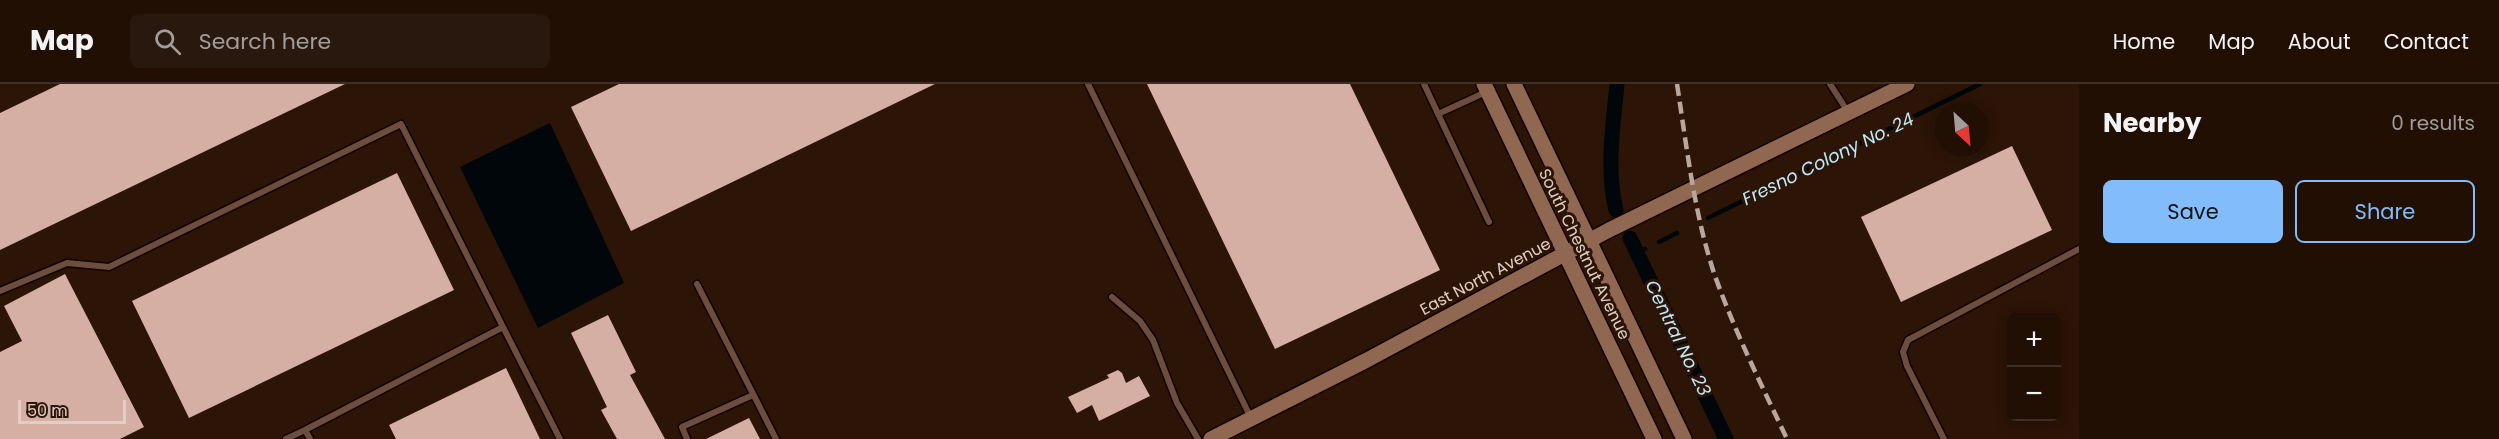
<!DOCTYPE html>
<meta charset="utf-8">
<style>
:root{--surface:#210f04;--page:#29180e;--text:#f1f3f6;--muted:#a29c9a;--line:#3e2f26;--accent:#82bcfa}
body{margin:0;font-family:Poppins,sans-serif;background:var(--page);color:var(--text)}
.controls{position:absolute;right:18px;bottom:18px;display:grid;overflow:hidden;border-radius:9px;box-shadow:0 3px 15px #0003}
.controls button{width:54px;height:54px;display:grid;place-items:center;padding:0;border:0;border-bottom:2px solid var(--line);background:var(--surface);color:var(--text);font:30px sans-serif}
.compass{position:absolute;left:1935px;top:18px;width:54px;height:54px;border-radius:50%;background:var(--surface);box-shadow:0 3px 15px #0003;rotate:154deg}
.scale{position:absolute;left:18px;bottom:15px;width:108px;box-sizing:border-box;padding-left:6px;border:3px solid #e1cfc6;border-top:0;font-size:16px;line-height:21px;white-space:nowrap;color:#e1cfc6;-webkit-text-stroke:4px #2c1406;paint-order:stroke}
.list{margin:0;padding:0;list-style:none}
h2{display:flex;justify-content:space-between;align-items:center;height:78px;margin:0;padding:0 24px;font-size:26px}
h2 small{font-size:20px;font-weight:400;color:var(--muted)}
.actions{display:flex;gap:12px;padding:18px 24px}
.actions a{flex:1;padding:14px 0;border:2px solid var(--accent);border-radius:9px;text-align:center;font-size:21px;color:var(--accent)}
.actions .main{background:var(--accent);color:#111}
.icon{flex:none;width:33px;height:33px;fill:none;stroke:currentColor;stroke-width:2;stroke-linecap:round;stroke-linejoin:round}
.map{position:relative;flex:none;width:2079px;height:355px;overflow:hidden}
header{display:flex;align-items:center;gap:36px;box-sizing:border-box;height:84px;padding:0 30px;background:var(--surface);border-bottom:2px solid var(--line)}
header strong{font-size:28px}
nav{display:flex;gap:33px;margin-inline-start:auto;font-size:21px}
.search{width:420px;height:54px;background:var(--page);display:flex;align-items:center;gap:15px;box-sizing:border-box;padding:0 21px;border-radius:9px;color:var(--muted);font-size:22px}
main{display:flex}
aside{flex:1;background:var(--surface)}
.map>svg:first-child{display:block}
.water{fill:#000609}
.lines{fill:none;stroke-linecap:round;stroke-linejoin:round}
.stream{stroke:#000609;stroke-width:4.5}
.canal{stroke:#000609;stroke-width:15}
.building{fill:#d5afa4}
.lane-casing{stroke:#130100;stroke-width:9}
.secondary-casing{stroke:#130100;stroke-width:18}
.lane{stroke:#6b4e3e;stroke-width:6}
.secondary{stroke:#906852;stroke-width:15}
.rail{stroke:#b9a69c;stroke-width:4.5;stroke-dasharray:12 6;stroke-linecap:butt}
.labels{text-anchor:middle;stroke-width:6;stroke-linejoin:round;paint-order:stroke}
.street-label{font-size:16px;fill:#e1cfc6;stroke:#2c1406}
.water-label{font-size:18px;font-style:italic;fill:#beeafa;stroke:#2c1406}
</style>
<header>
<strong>Map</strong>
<div class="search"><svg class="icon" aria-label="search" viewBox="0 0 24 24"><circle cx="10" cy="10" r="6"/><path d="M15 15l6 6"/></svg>Search here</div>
<nav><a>Home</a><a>Map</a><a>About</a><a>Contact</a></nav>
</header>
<main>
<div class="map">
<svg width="2079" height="355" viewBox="0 0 2079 355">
<rect width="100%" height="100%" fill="#2c1406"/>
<path class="water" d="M550,39L624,199L538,244L460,83Z"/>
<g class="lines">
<path class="stream" d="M1708,134L1980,0
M1659,158L1677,149
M1637,170L1645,165"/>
<path class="canal" d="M1616,126C1606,85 1613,42 1617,0
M1630,154L1726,355"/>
</g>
<path class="building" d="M60,0H345L0,166V29Z
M619,0H935L631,147L571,23Z
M1147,0H1350L1440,186L1275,265Z
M2012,62L2052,146L1901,218L1861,133Z
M397,89L454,206L189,334L132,217Z
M65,190L144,343L120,355H0V268L22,257L4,222Z
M608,231L636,288L630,291L665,355H617L601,326L607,323L571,249Z
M506,284L540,355H396L389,341Z
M1118,286L1122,289L1126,299L1139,292L1150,312L1099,337L1092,321L1077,329L1068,313L1109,294L1107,291Z
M749,334L760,355H706Z"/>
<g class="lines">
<defs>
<path id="lane" d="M1088,0L1251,334
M1424,0L1489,138
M1830,0L1848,28
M1438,30L1486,8
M697,200L776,355
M0,207L67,179L109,183L401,40L503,243
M1112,213L1140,237L1153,256L1177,319L1198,355
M305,346L503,243L560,355
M286,355L305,346L310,355
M687,355L682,343L753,311
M1944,355L1907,282L1903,268L1908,256L2079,165"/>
<path id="secondary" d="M1484,0L1654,355
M1514,0L1684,355
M1211,355L1367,276L1609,146L1907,0"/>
</defs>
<use href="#lane" class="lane-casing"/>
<use href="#secondary" class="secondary-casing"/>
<use href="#lane" class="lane"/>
<use href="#secondary" class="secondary"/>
<path class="rail" d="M1677,0C1687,64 1694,130 1715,192C1735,248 1762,302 1787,355"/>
</g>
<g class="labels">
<g class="street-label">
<text transform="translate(1585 170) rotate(64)" y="6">South Chestnut Avenue</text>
<text transform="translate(1485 192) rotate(-28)" y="6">East North Avenue</text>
</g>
<g class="water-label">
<text transform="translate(1828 75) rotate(-26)" y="6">Fresno Colony No. 24</text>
<text transform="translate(1678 254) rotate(64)" y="6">Central No. 23</text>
</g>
</g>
</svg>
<div class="controls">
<button>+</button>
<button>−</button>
</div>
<svg class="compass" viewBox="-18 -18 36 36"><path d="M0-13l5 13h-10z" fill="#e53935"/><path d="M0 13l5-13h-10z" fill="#a29c9a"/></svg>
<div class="scale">50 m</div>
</div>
<aside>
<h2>Nearby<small>0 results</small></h2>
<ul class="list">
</ul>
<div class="actions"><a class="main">Save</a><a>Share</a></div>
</aside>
</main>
